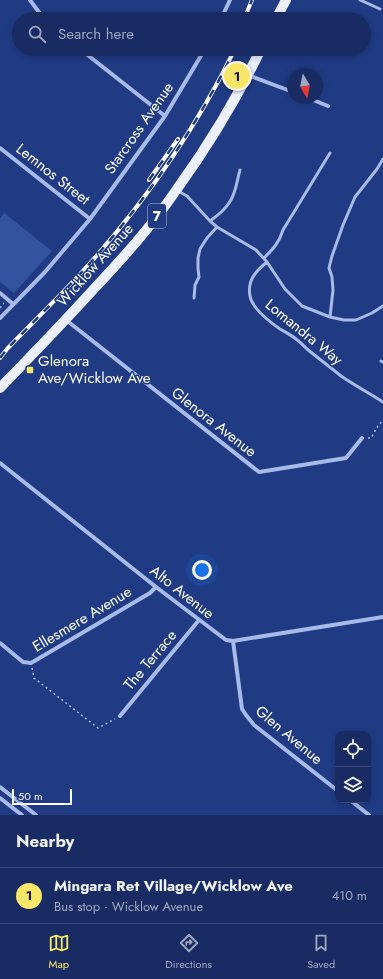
<!DOCTYPE html>
<meta charset="utf-8">
<style>
:root{--surface:#182c63;--page:#213469;--text:#f1f3f6;--muted:#9fa7be;--line:#364878;--accent:#f7e668}
body{margin:0;font-family:Jost,sans-serif;background:var(--page);color:var(--text)}
.controls{position:absolute;right:12px;bottom:12px;display:grid;overflow:hidden;border-radius:8px;box-shadow:0 2px 6px #0003}
.controls button{width:36px;height:36px;display:grid;place-items:center;padding:0;border:0;border-bottom:1px solid var(--line);background:var(--surface);color:var(--text);font:20px sans-serif}
.compass{position:absolute;left:287px;top:68px;width:36px;height:36px;border-radius:50%;background:var(--surface);box-shadow:0 2px 6px #0003;rotate:170deg}
.scale{position:absolute;left:12px;bottom:10px;width:60px;box-sizing:border-box;padding-left:4px;border:2px solid #fff;border-top:0;font-size:11px;line-height:14px;white-space:nowrap;color:#fff;-webkit-text-stroke:3px #203b84;paint-order:stroke}
.you{position:absolute;left:202px;top:570px;width:14px;height:14px;margin:-10px;border:3px solid #fff;border-radius:50%;background:#1a73e8;box-shadow:0 0 0 6px #1a73e833}
.badge{display:grid;place-items:center;width:26px;height:26px;border-radius:50%;background:var(--accent);color:#111;font-size:13px;font-weight:700}
.pin{position:absolute;translate:-50% -50%;border:2px solid #fff;box-shadow:0 1px 4px #0006}
.list{margin:0;padding:0;list-style:none}
h2{display:flex;justify-content:space-between;align-items:center;height:52px;margin:0;padding:0 16px;font-size:17px}
h2 small{font-size:13px;font-weight:400;color:var(--muted)}
.list li{display:grid;grid-template-columns:26px 1fr auto;gap:12px;align-items:center;box-sizing:border-box;height:56px;padding:0 16px;border-top:1px solid var(--line)}
.list b{display:block;font-size:15px;white-space:nowrap}
.list p{margin:0;font-size:13px;white-space:nowrap;color:var(--muted)}
.list em{font-size:13px;font-style:normal;color:var(--muted)}
.icon{flex:none;width:22px;height:22px;fill:none;stroke:currentColor;stroke-width:2;stroke-linecap:round;stroke-linejoin:round}
.map{position:relative;flex:none;width:383px;height:815px;overflow:hidden}
.search{position:absolute;background:var(--surface);box-shadow:0 2px 6px #0003;left:12px;right:12px;top:12px;height:44px;display:flex;align-items:center;gap:10px;box-sizing:border-box;padding:0 14px;border-radius:22px;color:var(--muted);font-size:15px}
.sheet{height:108px;background:var(--surface)}
nav{display:flex;justify-content:space-around;align-items:center;box-sizing:border-box;height:56px;border-top:1px solid var(--line);background:var(--surface);font-size:11px;color:var(--muted)}
nav a{display:grid;justify-items:center;gap:2px}
nav .on{color:var(--accent)}
.map>svg:first-child{display:block}
.green{fill:#3353a1}
.lines{fill:none;stroke-linecap:round;stroke-linejoin:round}
.path{stroke:#a8bae9;stroke-width:1.5;stroke-dasharray:2 3;stroke-linecap:butt}
.service{stroke:#a8bae9;stroke-width:3}
.minor{stroke:#a8bae9;stroke-width:4}
.primary{stroke:#ebeffe;stroke-width:10}
.rail-casing{stroke:#fff;stroke-width:4}
.rail{stroke:#203b84;stroke-width:2.5;stroke-dasharray:8;stroke-linecap:butt}
.poi-dot{fill:#f7e668;stroke:#203b84;stroke-width:1.5}
.labels{text-anchor:middle;stroke-width:3;stroke-linejoin:round;paint-order:stroke}
.shield{fill:#203b84;stroke:#bcc4da;stroke-width:1}
.shield-label{font-size:14px;font-weight:bold;fill:#fff}
.street-label{font-size:15px;fill:#fff;stroke:#203b84}
.poi-label{font-size:15px;fill:#fff;stroke:#203b84;text-anchor:start}
</style>
<div class="map">
<svg width="383" height="815" viewBox="0 0 383 815">
<rect width="100%" height="100%" fill="#203b84"/>
<path class="green" d="M4,213L52,251L14,293L0,282V218Z"/>
<g class="lines">
<path class="path" d="M0,308L4,303
M368,438H371L378,426L383,420
M32,668L34,678L98,728L115,719"/>
<path class="service" d="M360,0L380,9
M178,191L187,196L210,221L217,227L256,250L267,262L285,289L302,306L330,317L344,320H356L372,313L383,306
M210,221C217,216 224,211 229,203C236,194 237,180 240,170
M264,258C273,249 279,243 283,230L330,153
M267,262C256,271 247,280 250,296C252,308 270,322 280,329C285,332 291,335 296,339C300,342 304,346 307,349C318,358 330,367 341,376C354,385 369,393 383,402
M194,298L195,285L199,277L198,268V258L200,249L207,238L217,227
M330,317L333,290L332,277L329,268L332,256L343,225L355,197L377,169L383,159
M381,361L383,362"/>
<path class="minor" d="M30,0L44,19
M221,19L230,0
M80,49L165,116
M248,75L293,92
M308,98L328,106
M0,148L90,219
M0,293L13,304
M0,318L45,272L90,219L165,116L205,49
M66,320L259,472L346,458L362,438
M0,463L156,587L226,640L233,641L383,617
M233,641L242,709L246,715L254,725L338,791
M0,643L23,662L31,663L150,593L156,587
M120,716L199,620
M0,787L36,815
M0,798L22,815
M350,800L369,815"/>
<path class="primary" d="M276,19L286,0
M0,388C31,356 62,324 92,291C122,259 152,226 177,189C209,145 237,98 261,49"/>
<defs>
<path id="rail" d="M244,19L252,0
M149,180L178,139
M0,358L7,349C35,320 64,292 91,262C148,198 197,126 235,49"/>
</defs>
<use href="#rail" class="rail-casing"/>
<use href="#rail" class="rail"/>
</g>
<rect class="poi-dot" x="26" y="366" width="8" height="8" rx="2"/>
<g class="labels">
<rect class="shield" x="148" y="204" width="18" height="24" rx="3"/>
<g class="shield-label">
<text x="157" y="221">7</text>
</g>
<g class="street-label">
<text transform="translate(139 128) rotate(-55)" y="5">Starcross Avenue</text>
<text transform="translate(53 174) rotate(38)" y="5">Lemnos Street</text>
<text transform="translate(95 265) rotate(-48)" y="5">Wicklow Avenue</text>
<text transform="translate(304 332) rotate(39)" y="5">Lomandra Way</text>
<text transform="translate(214 422) rotate(38)" y="5">Glenora Avenue</text>
<text transform="translate(182 592) rotate(38)" y="5">Alto Avenue</text>
<text transform="translate(82 619) rotate(-31)" y="5">Ellesmere Avenue</text>
<text transform="translate(150 660) rotate(-50)" y="5">The Terrace</text>
<text transform="translate(289 735) rotate(40)" y="5">Glen Avenue</text>
</g>
<g class="poi-label">
<text x="38" y="366">Glenora<tspan x="38" dy="17">Ave/Wicklow Ave</tspan></text>
</g>
</g>
</svg>
<div class="controls">
<button><svg class="icon" aria-label="locate" viewBox="0 0 24 24"><circle cx="12" cy="12" r="6"/><path d="M12 2v4M12 18v4M2 12h4M18 12h4"/></svg></button>
<button><svg class="icon" aria-label="layers" viewBox="0 0 24 24"><path d="M12 4l9 5-9 5-9-5zM3 14l9 5 9-5"/></svg></button>
</div>
<svg class="compass" viewBox="-18 -18 36 36"><path d="M0-13l5 13h-10z" fill="#e53935"/><path d="M0 13l5-13h-10z" fill="#9fa7be"/></svg>
<div class="scale">50 m</div>
<div class="you"></div>
<div class="pin badge" style="left:237px;top:76px">1</div>
<div class="search"><svg class="icon" aria-label="search" viewBox="0 0 24 24"><circle cx="10" cy="10" r="6"/><path d="M15 15l6 6"/></svg>Search here</div>
</div>
<section class="sheet">
<h2>Nearby<small></small></h2>
<ul class="list">
<li><span class="badge">1</span><div><b>Mingara Ret Village/Wicklow Ave</b><p>Bus stop · Wicklow Avenue</p></div><em>410 m</em></li>
</ul>
</section>
<nav>
<a class="on"><svg class="icon" aria-label="map" viewBox="0 0 24 24"><path d="M3 6l6-2 6 2 6-2v14l-6 2-6-2-6 2zM9 4v14M15 6v14"/></svg>Map</a>
<a><svg class="icon" aria-label="directions" viewBox="0 0 24 24"><path d="M12 3l9 9-9 9-9-9zM9 14v-3h6M13 9l2 2-2 2"/></svg>Directions</a>
<a><svg class="icon" aria-label="saved" viewBox="0 0 24 24"><path d="M7 4h10v16l-5-4-5 4z"/></svg>Saved</a>
</nav>
